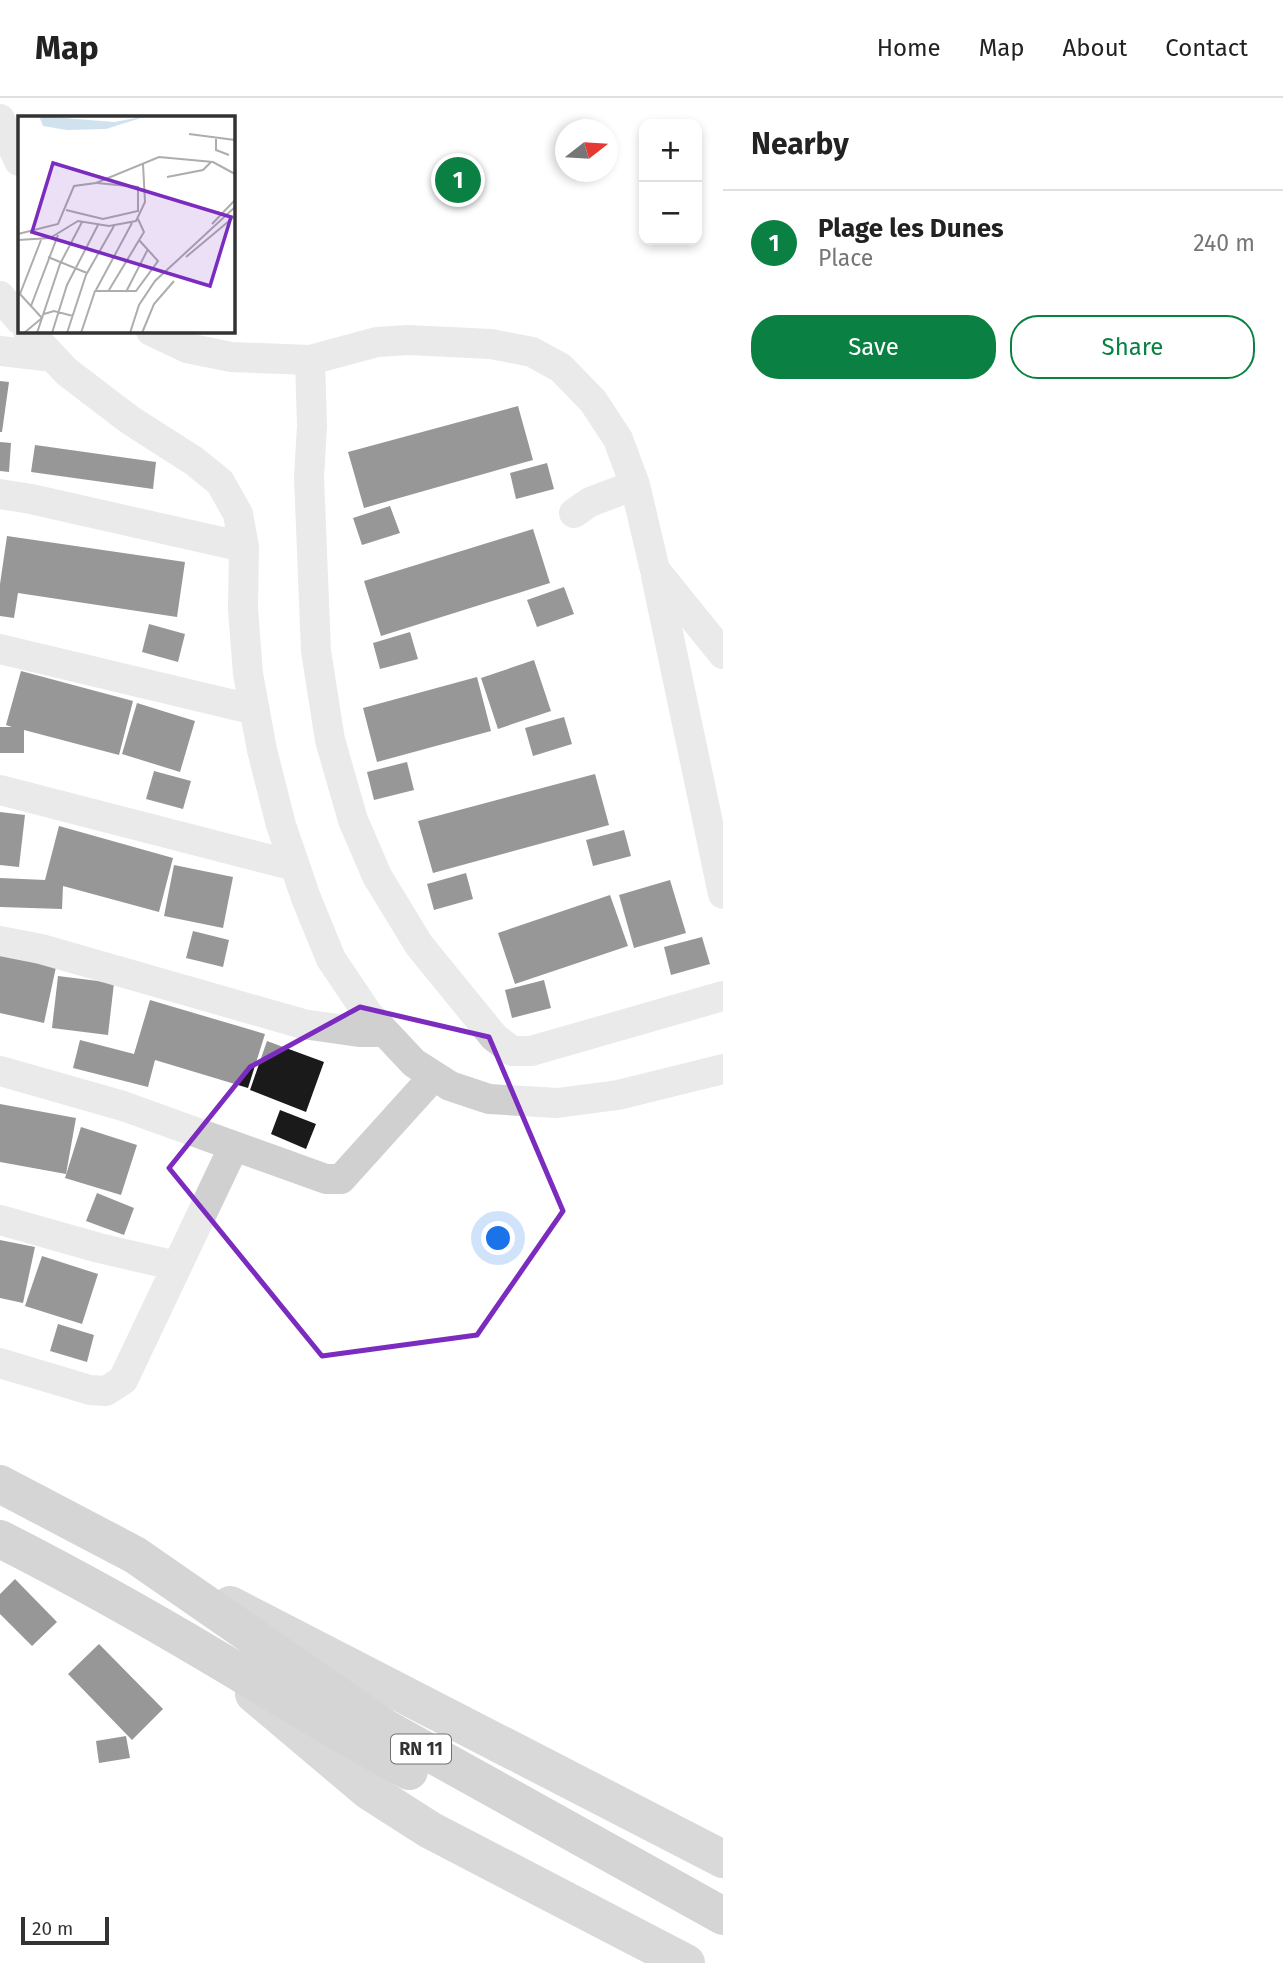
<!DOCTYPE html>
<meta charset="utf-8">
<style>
:root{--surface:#fff;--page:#f2f2f2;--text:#222;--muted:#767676;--line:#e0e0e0;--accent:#0b8043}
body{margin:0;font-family:"Fira Sans",sans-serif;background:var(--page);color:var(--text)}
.controls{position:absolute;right:21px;top:21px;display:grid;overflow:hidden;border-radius:14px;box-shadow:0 4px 10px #0003}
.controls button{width:63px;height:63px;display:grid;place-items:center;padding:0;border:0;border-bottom:2px solid var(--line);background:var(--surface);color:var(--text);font:35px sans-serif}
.compass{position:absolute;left:555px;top:21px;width:63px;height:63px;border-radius:50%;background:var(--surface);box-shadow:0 4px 10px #0003;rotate:73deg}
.scale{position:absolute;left:21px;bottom:18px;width:88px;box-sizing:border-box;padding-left:7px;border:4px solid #333;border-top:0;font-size:19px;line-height:24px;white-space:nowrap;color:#333;-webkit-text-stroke:5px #fff;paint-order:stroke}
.you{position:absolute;left:499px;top:1141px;width:24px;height:24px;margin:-18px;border:5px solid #fff;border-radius:50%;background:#1a73e8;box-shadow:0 0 0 10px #1a73e833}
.badge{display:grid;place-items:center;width:46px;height:46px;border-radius:50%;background:var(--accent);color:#fff;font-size:23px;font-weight:700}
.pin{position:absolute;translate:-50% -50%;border:4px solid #fff;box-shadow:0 2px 7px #0006}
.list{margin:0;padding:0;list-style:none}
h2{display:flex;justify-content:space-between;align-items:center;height:91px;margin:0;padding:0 28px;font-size:30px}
h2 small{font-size:23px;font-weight:400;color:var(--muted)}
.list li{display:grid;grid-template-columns:46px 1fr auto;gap:21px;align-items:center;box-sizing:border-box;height:105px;padding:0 28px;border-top:2px solid var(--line)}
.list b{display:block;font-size:26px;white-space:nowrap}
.list p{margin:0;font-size:23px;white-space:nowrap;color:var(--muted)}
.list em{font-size:23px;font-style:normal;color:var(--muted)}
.actions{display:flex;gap:14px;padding:21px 28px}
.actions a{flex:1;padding:16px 0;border:2px solid var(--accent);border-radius:28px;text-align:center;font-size:24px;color:var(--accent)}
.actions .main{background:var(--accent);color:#fff}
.map{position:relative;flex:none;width:723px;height:1865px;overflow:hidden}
header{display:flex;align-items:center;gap:42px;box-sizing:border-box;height:98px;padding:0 35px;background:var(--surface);border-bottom:2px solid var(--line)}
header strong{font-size:33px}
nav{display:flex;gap:38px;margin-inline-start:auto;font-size:24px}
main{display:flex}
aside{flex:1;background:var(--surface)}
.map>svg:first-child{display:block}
.building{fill:#1a1a1a}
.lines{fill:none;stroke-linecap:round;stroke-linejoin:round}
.minor{stroke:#d0d0d0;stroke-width:30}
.primary{stroke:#ababab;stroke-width:38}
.trunk{stroke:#a2a2a2;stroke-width:38}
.marked{fill:none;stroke:#7b2cbf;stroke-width:5;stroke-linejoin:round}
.labels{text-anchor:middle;stroke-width:7;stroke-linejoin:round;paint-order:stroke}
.shield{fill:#fff;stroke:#707070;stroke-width:2}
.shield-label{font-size:18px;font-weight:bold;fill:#333}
.inset-road{fill:none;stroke:#adadad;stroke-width:2}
.view{fill:#7b2cbf;fill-opacity:0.15;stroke:#7b2cbf;stroke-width:3.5}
.inset-edge{fill:none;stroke:#333;stroke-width:3.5}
</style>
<header>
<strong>Map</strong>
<nav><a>Home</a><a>Map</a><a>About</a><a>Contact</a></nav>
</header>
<main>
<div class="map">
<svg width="723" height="1865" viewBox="0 0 723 1865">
<rect width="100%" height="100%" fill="#fff"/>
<path class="building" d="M0,283L9,284L2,334H0Z
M518,308L533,362L364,410L348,354Z
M0,344L11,345L9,374L0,373Z
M35,347L156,364L153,391L31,374Z
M547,365L554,391L516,401L510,375Z
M390,408L400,435L362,447L353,420Z
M533,431L550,485L381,538L364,483Z
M7,438L185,464L177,519L18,495L14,520L0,518V486Z
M564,489L574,516L537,529L527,502Z
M149,526L185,536L178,564L142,554Z
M410,534L418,561L380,571L373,545Z
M534,562L551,613L498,631L481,580Z
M21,573L133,603L119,657L24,632V655H0V629H12L6,627Z
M477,579L491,633L377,664L363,610Z
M137,605L195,623L180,674L122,656Z
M564,619L572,646L533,658L525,630Z
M407,664L414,692L374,702L367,674Z
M154,673L191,683L183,711L146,701Z
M595,676L609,727L433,775L418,723Z
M0,714L25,717L19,769L0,767Z
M59,728L173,760L159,814L63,788L62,811L0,809V780L45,782Z
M624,732L631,758L593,768L586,742Z
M174,767L233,779L223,830L164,818Z
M466,775L473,801L434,812L427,786Z
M670,782L686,835L634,850L619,797Z
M610,797L628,848L515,886L498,835Z
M193,833L229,842L223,869L186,860Z
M702,839L710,866L671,877L664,849Z
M0,857L56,869L44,925L0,915Z
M58,878L114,885L108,937L52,930Z
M544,882L551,910L512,920L505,892Z
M150,902L265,936L248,990L155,962L148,989L73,970L80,942L134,956Z
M267,943L324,964L306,1014L250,992Z
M0,1006L76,1020L66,1076L0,1064Z
M280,1012L316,1026L306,1051L271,1036Z
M81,1029L137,1047L121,1097L65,1080Z
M97,1095L134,1110L124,1137L86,1123Z
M0,1142L35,1149L23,1205L0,1200Z
M42,1158L98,1176L82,1226L25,1208Z
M58,1226L94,1237L87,1264L50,1253Z
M15,1481L57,1524L32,1548L0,1516V1496Z
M99,1546L163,1611L132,1642L68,1576Z
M126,1638L130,1660L99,1665L96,1643Z"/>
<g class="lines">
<path class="minor" d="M0,21L19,63
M0,198L19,221
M28,233L67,274L130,322L194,363L220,384L238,416L244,449L243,511L248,576L262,652L281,727L306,800L331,861L368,916L414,965L450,988L489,1001L557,1005L618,997L723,971
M151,233L187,250L231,259L310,262L377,244L409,242L491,246L532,254L561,270L593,303L618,341L635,387L655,472L723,556
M0,253L53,259
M310,262L312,328L309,379L316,553L330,642L353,722L377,778L419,847L494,939L512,953H531L723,898
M0,396L31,401L244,449
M574,415L590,404L635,387
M656,478L723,796
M0,551L255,612
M0,692L295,768
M0,843L41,851L303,926L359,934H385
M0,973L123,1008L326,1081H341L434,978
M0,1122L99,1150L177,1168
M0,1265L90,1292L106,1293L123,1282L234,1048"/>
<path class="primary" d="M230,1507L723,1761
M254,1596L369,1693L430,1732L686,1865"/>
<path class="trunk" d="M0,1386L135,1457L385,1630L723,1818
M0,1441C71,1477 141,1516 210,1557C276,1596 341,1637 409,1673"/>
</g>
<path d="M0 0H723V1865H0ZM360,909L489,939L563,1113L477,1237L322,1258L169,1070L250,969Z" fill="#fff" fill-opacity=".55" fill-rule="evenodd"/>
<path class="marked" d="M360,909L489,939L563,1113L477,1237L322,1258L169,1070L250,969Z"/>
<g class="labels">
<rect class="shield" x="391" y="1636.5" width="60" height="29" rx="5"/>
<g class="shield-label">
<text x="421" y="1657">RN 11</text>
</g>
</g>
<g transform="translate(18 18)">
<rect width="217" height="217" fill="#fff"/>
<path d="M21,0L96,6L129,0L88,13L49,14L25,10Z" fill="#cfe2ee"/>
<path class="inset-road" d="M171,18L217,24M198,23V34L211,39M149,61L185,54L193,46M48,94L85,103L120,95V71L79,67M194,108L217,84M0,118L40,108L56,70L78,67L141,41L195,46L217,58M0,124L32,122L60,105L91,110L118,105L127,86L125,48M30,141L69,157M168,141L217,100M78,174L114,107M91,174L126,116L120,103M108,176L130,133M1,177L24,202L6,217M2,178L23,124M13,190L40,119M26,198L36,195L55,200M19,217L42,148L64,106M34,217L49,169L80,109M49,217L68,159L96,110M63,217L77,175H118L140,145L121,124M112,217L121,189L137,165L217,91M124,217L136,188L156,165"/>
<path class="view" d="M35,47L213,101L192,170L14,116Z"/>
<rect width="217" height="217" class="inset-edge"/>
</g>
</svg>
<div class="controls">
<button>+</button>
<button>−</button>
</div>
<svg class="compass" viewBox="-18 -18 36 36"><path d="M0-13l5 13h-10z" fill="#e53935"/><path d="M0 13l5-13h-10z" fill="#767676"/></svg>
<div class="scale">20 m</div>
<div class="you"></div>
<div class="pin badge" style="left:458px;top:82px">1</div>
</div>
<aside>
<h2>Nearby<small></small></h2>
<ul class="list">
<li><span class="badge">1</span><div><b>Plage les Dunes</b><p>Place</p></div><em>240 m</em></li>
</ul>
<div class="actions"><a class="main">Save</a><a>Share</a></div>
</aside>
</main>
